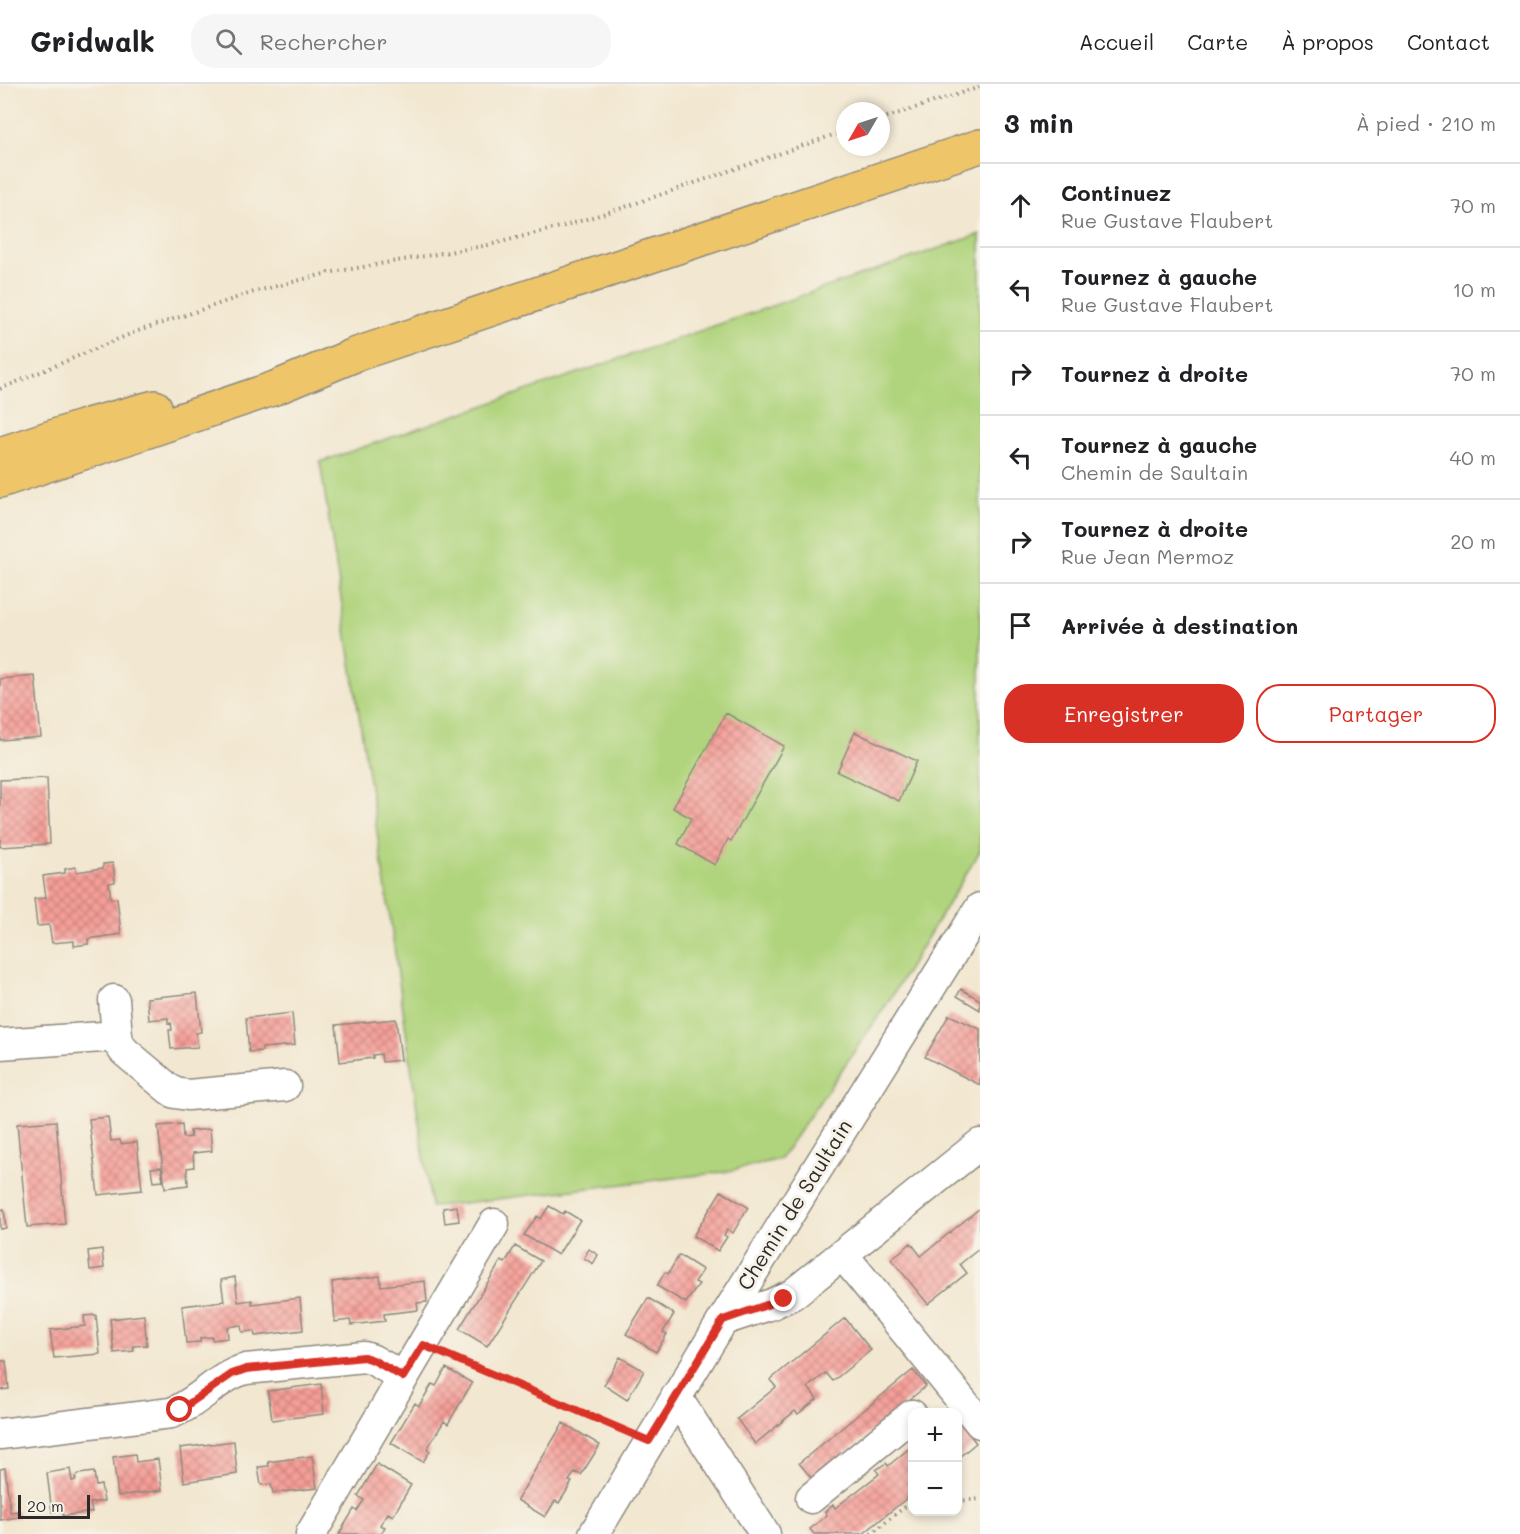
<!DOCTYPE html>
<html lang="fr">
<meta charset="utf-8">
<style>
:root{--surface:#fff;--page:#f6f6f6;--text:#202124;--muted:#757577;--line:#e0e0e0;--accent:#d93025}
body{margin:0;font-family:Mali,sans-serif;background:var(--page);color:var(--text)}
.controls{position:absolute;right:18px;bottom:18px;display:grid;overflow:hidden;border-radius:12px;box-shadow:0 3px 9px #0003}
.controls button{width:54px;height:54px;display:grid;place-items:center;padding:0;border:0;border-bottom:2px solid var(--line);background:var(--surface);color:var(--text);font:30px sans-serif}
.compass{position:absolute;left:836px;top:18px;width:54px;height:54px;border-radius:50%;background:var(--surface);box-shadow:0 3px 9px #0003;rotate:231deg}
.scale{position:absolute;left:18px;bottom:15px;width:72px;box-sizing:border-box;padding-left:6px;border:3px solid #2b2b2b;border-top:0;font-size:16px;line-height:21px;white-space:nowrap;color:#2b2b2b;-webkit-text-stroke:4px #f7f3e8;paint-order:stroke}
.stop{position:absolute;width:18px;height:18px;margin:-14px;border:4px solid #d93025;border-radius:50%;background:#fff}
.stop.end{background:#d93025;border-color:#fff;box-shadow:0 2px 6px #0008}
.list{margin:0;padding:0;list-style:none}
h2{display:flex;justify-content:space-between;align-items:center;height:78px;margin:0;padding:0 24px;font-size:26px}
h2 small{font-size:20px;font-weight:400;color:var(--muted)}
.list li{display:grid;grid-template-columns:39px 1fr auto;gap:18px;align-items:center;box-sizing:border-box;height:84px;padding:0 24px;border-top:2px solid var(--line)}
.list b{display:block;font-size:22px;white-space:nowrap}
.list p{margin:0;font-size:20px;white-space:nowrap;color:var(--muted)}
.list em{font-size:20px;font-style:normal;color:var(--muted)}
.actions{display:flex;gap:12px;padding:18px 24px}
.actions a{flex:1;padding:14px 0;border:2px solid var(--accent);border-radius:24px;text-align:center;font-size:21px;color:var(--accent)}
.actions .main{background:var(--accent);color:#fff}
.icon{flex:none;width:33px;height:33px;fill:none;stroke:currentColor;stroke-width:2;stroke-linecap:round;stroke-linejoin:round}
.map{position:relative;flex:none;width:980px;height:1450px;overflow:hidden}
header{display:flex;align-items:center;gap:36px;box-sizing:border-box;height:84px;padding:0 30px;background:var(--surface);border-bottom:2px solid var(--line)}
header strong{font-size:28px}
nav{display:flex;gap:33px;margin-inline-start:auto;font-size:21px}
.search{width:420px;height:54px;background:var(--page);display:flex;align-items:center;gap:15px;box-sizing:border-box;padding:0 21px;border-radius:24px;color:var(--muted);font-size:22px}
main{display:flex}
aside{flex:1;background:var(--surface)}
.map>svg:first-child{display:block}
.pitch{fill:#b0d47d;stroke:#6e8054;stroke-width:1.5}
.building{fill:url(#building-cross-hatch)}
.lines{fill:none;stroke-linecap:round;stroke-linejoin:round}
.minor-casing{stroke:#8e897e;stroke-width:33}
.major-casing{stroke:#8e897e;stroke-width:36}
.path{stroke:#8e897e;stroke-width:4;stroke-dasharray:1.5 4.5;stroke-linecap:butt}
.minor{stroke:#fff;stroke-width:30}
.major{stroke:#eec569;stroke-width:33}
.route{stroke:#d93025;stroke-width:8}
.labels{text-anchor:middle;stroke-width:6;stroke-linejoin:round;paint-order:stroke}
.street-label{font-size:21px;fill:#2b2b2b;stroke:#f7f3e8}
</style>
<header>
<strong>Gridwalk</strong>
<div class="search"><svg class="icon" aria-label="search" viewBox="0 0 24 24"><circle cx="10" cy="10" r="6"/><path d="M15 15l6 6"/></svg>Rechercher</div>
<nav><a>Accueil</a><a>Carte</a><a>À propos</a><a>Contact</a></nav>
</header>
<main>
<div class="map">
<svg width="980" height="1450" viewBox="0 0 980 1450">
<defs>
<pattern id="building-cross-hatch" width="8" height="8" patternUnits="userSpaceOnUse" patternTransform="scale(1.5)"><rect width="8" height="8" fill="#f69e98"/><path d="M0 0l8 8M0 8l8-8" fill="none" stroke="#c7817c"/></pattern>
</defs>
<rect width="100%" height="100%" fill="#f7f3e8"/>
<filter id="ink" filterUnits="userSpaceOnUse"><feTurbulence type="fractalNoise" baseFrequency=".0167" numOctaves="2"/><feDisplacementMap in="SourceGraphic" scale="12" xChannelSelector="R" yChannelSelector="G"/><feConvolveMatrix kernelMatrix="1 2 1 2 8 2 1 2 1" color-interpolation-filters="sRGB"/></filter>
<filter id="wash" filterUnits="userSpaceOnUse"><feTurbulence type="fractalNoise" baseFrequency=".008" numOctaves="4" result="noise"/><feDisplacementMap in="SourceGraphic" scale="24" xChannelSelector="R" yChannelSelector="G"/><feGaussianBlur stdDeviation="1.35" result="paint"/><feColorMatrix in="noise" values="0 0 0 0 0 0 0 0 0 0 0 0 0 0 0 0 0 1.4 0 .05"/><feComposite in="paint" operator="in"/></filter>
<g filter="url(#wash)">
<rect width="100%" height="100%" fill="#f2e7d0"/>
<path class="pitch" d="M980,150V767L887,920L780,1075L724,1088L431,1123L387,813L320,378Z"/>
<g id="blocks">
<path class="building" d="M35,592L41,653L0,656V595Z
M726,629L784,662L731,757L728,755L715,781L678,760L691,734L673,724Z
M855,648L917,677L899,717L837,688Z
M47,694L50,760L0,763V696Z
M113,779L115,798L109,799L111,815L117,814L121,850L88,855V860L74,862V857L52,859L49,841L37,842L34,815L46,814L43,792L65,789V785L76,783V788L103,784V780Z
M961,905L980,916V926L957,912Z
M197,909L201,948L196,949L198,963L171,965L169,946H172L171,939L168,940V934L149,936L147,914Z
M292,929L295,961L262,964V967L249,968L246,934Z
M949,931L980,945V1001L925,973Z
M396,935L401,976L382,978L381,970L373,971V974L340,978L336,941Z
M108,1033L111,1057L120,1056L121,1060L137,1058L142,1106L98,1111L89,1035Z
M56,1037L65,1140L27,1143L17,1040Z
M182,1040L183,1054L191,1053L190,1047L210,1045L212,1067L193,1069L194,1083L187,1084L188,1101L165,1104L158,1042Z
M161,1083L163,1097L153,1098L151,1084Z
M721,1107L748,1123L733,1149L727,1145L724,1151L727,1153L718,1167L693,1152Z
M457,1122L459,1137L445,1139L443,1124Z
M549,1122L563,1130L565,1127L580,1136L558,1171L524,1151L537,1132L541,1135Z
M980,1124V1164L960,1180L967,1189L928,1220L891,1175L911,1159L921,1172Z
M4,1125L6,1144L0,1145V1126Z
M515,1162L541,1177L487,1262L459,1245L501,1177L505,1179Z
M102,1165L104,1184L90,1186L88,1167Z
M589,1165L598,1171L593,1180L584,1174Z
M679,1171L703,1186L695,1198L699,1200L686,1219L657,1202L665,1188L668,1190Z
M380,1192L381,1202L425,1197L427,1218L417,1219L418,1226L384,1230L385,1237L351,1241L350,1236L335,1238L332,1198Z
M235,1193L238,1218L252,1216V1220L300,1214L303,1246L255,1252L254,1247L242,1248L241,1241L227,1243L228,1254L212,1256V1253L200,1254V1258L186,1259L182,1222L224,1217L221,1196Z
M648,1214L674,1230L663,1248L667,1250L656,1268L626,1250Z
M96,1231L100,1270L54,1274L50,1246L85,1242L84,1232Z
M144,1231L147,1261L133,1262L134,1267L114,1269L110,1235Z
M845,1234L871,1266L833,1297L826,1289L808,1303L817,1315L798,1330L795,1327L755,1360L737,1335L776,1303L770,1296Z
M620,1273L644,1287L627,1316L604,1301Z
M0,1277H6L9,1305L0,1306Z
M446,1284L472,1299L448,1340L444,1337L427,1365L430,1367L423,1378L391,1359L415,1319L419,1322L432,1300L436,1302Z
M913,1286L926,1302L813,1396L799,1379Z
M321,1300L324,1330L272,1336L268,1307Z
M958,1335L976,1359L958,1374Z
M563,1339L600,1361L581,1391L575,1388L569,1397L572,1398L566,1408L559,1419L555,1417L545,1433L517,1416Z
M234,1357L237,1390L184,1398L180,1364Z
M912,1362V1410L863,1450H814L810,1445L827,1431L825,1428L833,1421L835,1424L879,1390L876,1386L886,1379L888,1382Z
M135,1370L136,1378L158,1375L162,1406L118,1412L113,1373Z
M312,1372L317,1404L273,1409L271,1400L261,1401L258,1383L269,1382L268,1378Z
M377,1380L411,1401L393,1432L388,1429L380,1441L385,1443L381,1450H339L354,1425L357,1427L364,1416L358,1412Z
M5,1384L10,1428L18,1427L19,1433L0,1436V1385Z
M70,1385L72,1397L76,1396L75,1393L79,1390L94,1388L96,1402L101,1401L104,1417L90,1419L92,1428L63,1432V1426L52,1428L47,1389Z"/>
</g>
</g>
<g filter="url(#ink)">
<use href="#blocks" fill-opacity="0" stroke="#8e897e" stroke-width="1.5"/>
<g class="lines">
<defs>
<path id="minor" d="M117,952L119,960L124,967L169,1005L175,1009L188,1011L285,1002
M0,960L117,952L114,916
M843,1171L980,1339
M723,1236L772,1220L793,1210L980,1060
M676,1313L765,1450
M0,1350L171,1329C199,1319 218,1292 246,1285L364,1273L373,1276L403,1293
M811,1414L912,1331
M311,1450L494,1140
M594,1450L723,1236L980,824"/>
<path id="major" d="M0,370L88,341L155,323
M0,397L275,304L357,270L980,62"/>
</defs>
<use href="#minor" class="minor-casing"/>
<use href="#major" class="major-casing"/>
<path class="path" d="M881,35L980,3
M0,305L135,248L257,207L328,189L489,161L564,142L625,123L845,47
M445,1270L626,1348
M958,1417L980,1415
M871,1450L907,1421H912"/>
<use href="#minor" class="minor"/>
<use href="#major" class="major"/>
</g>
</g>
<g class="lines" filter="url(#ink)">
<path class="route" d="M180,1326L232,1290L246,1285L364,1273L373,1276L403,1293L423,1261L649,1357L723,1236L784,1215"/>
</g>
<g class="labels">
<g class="street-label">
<text transform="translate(795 1121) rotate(-58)" y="7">Chemin de Saultain</text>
</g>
</g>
</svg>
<div class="controls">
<button>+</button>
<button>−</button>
</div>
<svg class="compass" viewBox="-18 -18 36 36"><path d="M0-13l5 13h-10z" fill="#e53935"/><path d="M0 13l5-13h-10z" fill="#757577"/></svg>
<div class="scale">20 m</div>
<div class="stop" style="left:180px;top:1326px"></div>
<div class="stop end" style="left:784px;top:1215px"></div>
</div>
<aside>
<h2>3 min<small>À pied · 210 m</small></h2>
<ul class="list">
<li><svg class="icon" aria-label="ahead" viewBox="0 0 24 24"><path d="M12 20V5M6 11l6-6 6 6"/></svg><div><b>Continuez</b><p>Rue Gustave Flaubert</p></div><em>70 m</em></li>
<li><svg class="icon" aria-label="left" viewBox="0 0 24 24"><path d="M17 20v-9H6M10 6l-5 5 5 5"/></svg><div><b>Tournez à gauche</b><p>Rue Gustave Flaubert</p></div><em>10 m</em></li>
<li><svg class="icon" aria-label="right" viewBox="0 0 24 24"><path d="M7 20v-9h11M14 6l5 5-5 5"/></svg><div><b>Tournez à droite</b></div><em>70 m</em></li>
<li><svg class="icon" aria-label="left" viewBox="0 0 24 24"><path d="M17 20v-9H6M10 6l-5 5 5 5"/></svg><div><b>Tournez à gauche</b><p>Chemin de Saultain</p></div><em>40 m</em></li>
<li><svg class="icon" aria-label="right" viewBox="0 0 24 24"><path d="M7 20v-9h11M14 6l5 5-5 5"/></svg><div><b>Tournez à droite</b><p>Rue Jean Mermoz</p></div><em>20 m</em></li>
<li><svg class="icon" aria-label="arrive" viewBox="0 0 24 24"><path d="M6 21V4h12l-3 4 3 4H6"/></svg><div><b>Arrivée à destination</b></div></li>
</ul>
<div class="actions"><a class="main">Enregistrer</a><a>Partager</a></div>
</aside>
</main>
